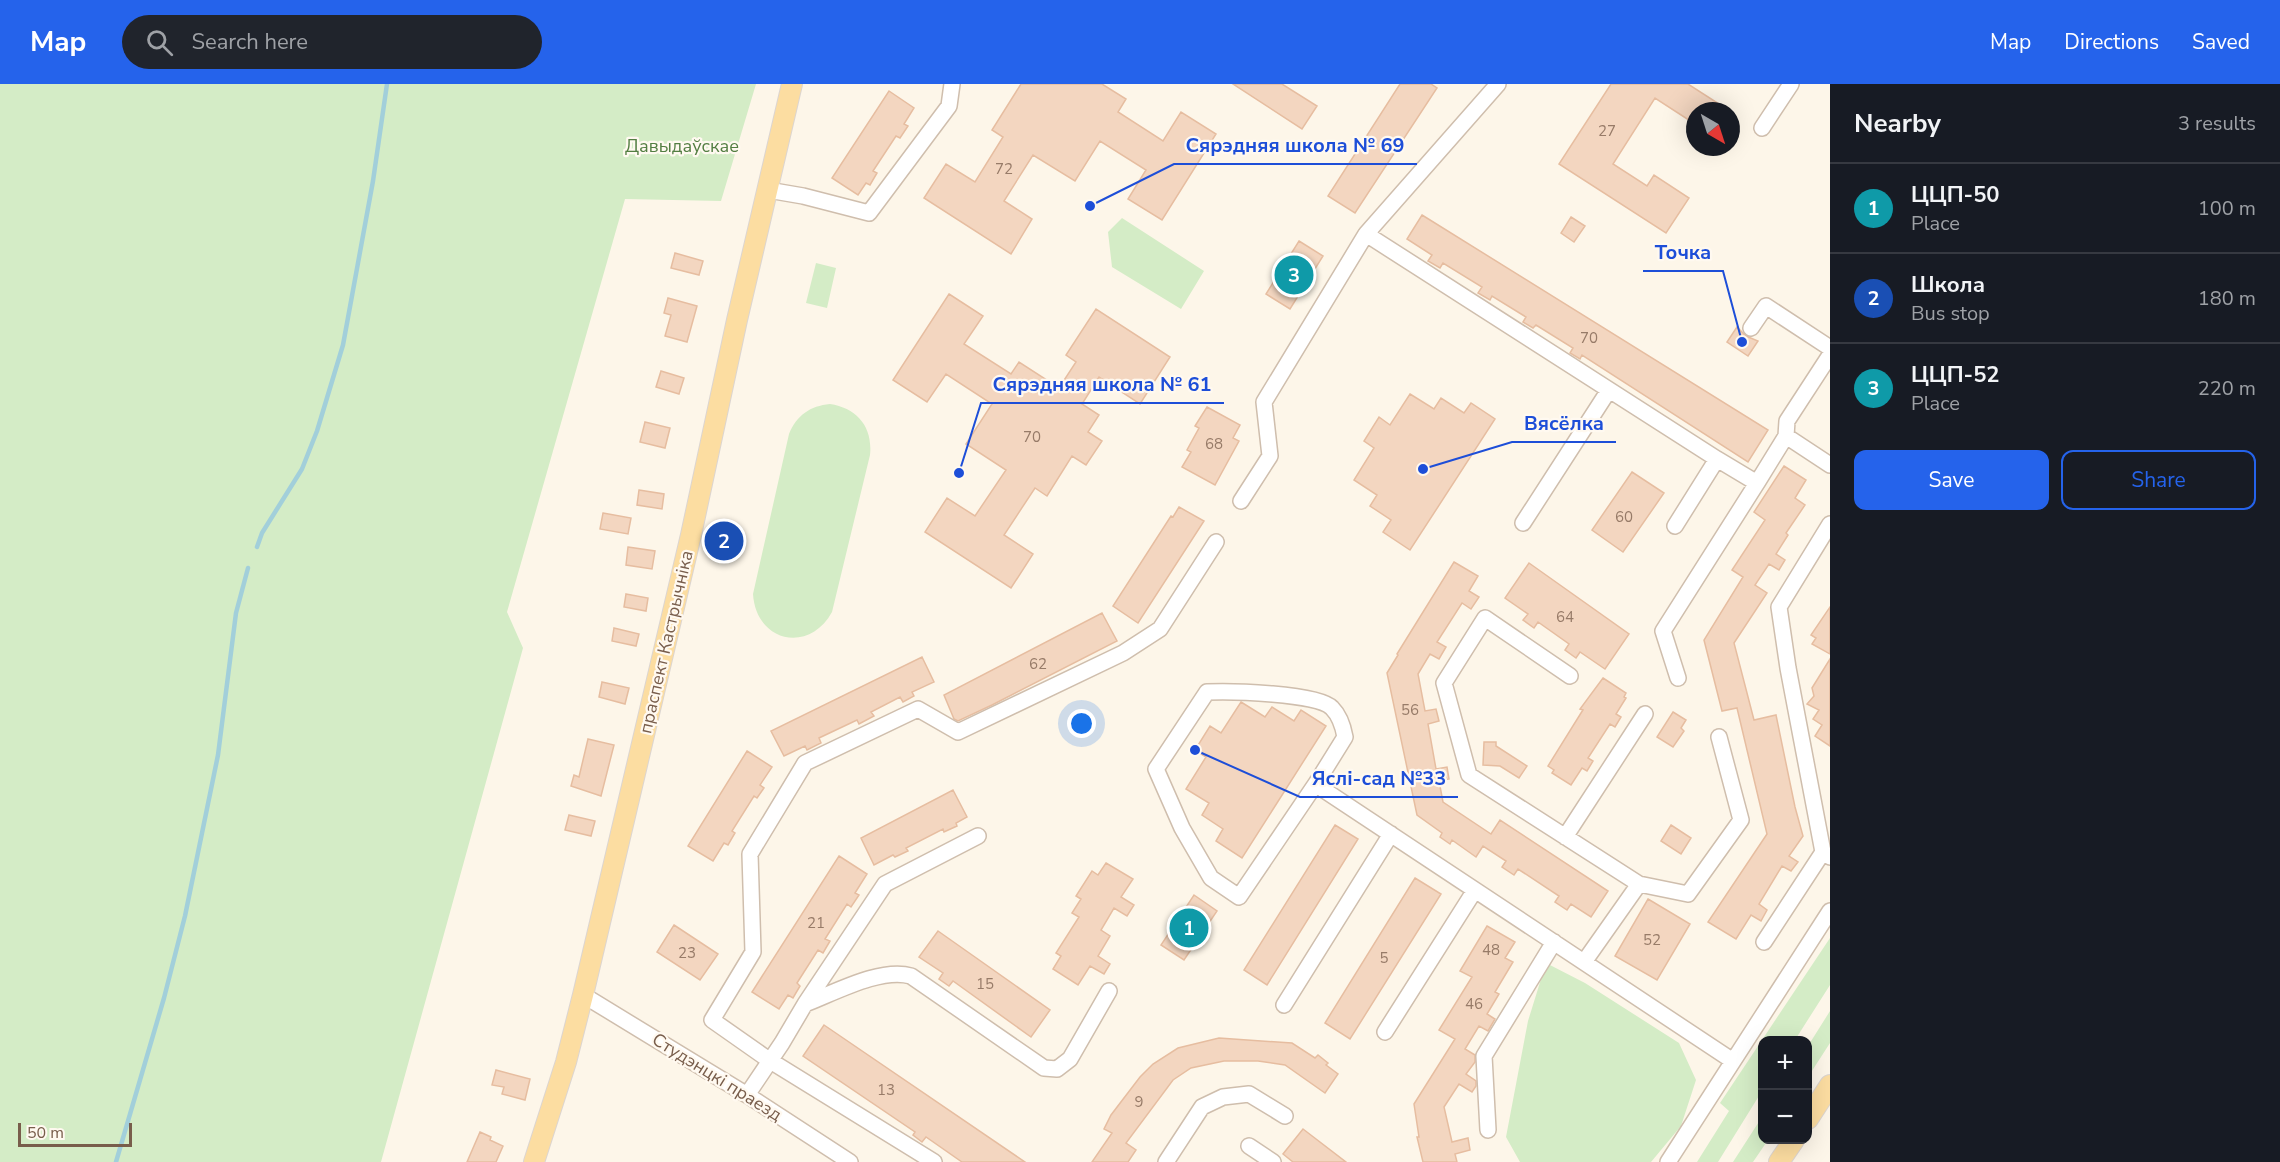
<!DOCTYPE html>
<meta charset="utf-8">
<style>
:root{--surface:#171b24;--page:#20242c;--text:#f1f3f6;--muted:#9ea1a6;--line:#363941;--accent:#2563eb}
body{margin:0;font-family:"Nunito Sans",sans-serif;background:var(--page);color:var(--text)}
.controls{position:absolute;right:18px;bottom:18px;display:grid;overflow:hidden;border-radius:12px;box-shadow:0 6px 24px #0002}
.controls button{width:54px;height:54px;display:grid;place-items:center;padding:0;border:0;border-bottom:2px solid var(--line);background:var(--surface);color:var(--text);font:30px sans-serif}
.compass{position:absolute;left:1686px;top:18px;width:54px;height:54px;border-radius:50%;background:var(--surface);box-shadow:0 6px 24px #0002;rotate:141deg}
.scale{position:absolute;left:18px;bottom:15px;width:114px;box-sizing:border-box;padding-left:6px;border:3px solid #785d4b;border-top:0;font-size:16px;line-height:21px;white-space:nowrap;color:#785d4b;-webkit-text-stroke:4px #fff9f0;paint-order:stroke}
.you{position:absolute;left:1082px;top:640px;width:21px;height:21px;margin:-15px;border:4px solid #fff;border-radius:50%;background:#1a73e8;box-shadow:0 0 0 9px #1a73e833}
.badge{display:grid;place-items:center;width:39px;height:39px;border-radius:50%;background:var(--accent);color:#fff;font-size:20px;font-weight:700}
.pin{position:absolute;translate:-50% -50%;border:3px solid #fff;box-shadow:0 2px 6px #0006}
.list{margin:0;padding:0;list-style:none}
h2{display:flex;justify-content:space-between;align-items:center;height:78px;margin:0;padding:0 24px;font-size:26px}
h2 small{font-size:20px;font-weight:400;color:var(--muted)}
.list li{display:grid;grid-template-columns:39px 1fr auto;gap:18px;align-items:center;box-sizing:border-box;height:90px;padding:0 24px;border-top:2px solid var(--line)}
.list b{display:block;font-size:22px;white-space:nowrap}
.list p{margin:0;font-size:20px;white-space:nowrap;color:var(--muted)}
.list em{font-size:20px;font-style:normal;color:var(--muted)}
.actions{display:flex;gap:12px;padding:18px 24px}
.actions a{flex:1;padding:14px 0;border:2px solid var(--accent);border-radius:12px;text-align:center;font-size:21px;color:var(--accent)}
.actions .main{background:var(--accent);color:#fff}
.icon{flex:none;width:33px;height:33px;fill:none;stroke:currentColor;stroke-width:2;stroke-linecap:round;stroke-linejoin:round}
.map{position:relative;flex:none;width:1830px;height:1078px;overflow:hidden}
header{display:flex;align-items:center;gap:36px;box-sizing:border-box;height:84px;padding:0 30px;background:var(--accent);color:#fff}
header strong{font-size:28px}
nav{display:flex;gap:33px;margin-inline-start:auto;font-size:21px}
.search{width:420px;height:54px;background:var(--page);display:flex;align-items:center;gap:15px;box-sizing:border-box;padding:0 21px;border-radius:33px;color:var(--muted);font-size:22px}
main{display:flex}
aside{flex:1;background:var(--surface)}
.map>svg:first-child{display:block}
.green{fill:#d4ecc6}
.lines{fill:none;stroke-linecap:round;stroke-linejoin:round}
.stream{stroke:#a2cfda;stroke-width:4.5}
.building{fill:#f3d6c0;stroke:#e6bda0;stroke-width:1.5}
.minor-casing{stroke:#cfbead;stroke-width:18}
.major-casing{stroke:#dcd5d0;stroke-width:22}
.minor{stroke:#fff;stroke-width:15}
.major{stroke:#fcdda1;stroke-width:20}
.labels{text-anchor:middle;stroke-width:4.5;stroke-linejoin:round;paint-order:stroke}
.number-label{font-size:15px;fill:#977b68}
.park-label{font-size:18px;fill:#537e42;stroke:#fff9f0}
.street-label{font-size:18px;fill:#785d4b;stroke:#fff9f0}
.leader{fill:none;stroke:#1d4ed8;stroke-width:2}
.callout-dot{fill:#1d4ed8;stroke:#fff9f0;stroke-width:2}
.callout-label{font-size:20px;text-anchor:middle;font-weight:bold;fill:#1d4ed8;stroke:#fff9f0;stroke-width:4.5;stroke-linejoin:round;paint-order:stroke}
</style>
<header>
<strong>Map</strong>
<div class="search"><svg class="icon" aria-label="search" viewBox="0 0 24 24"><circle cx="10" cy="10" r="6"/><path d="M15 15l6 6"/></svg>Search here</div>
<nav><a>Map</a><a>Directions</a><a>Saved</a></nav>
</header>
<main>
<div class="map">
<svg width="1830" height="1078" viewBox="0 0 1830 1078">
<rect width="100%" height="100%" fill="#fdf6e9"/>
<path class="green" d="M0,0H756L721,117L625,115L507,528L523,564L381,1078H0Z
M1122,134L1204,187L1181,225L1112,183L1108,148Z
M816,179L836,184L827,224L806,219Z
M830,320C857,324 873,343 870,371L832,528C809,570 756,558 753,510L789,350C797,331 810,322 830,320Z
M1830,854V901L1795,956H1762V1007L1718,1078H1697L1729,1027L1720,1019Z
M1546,879L1585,899L1679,959L1696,996L1681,1042L1651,1078H1520L1506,1053L1528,937Z
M1830,927V959L1808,993V962Z
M1762,1033V1056H1768L1753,1078H1733Z"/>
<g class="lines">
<path class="stream" d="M257,463L262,449L302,385L317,347L343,261L373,97L387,0
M116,1078L164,914L185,832L218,671L236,529L248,484"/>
</g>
<path class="building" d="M1021,0H1102L1126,15L1118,28L1163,57L1181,28L1216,50L1162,136L1128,115L1146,86L1100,57L1075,97L1033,71L1004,117L1032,135L1011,170L924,114L946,80L975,98L1003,53L992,46Z
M1233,0H1282L1317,22L1302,45Z
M1400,0H1431L1437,4L1355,129L1328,112Z
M1611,0H1688L1730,27H1695V40L1655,14L1613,80L1647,102L1654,91L1689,114L1666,149L1559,80Z
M889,7L914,24L904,40L908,42L900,54L896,52L873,87L877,89L870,101L866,99L858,111L832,94Z
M1422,131L1768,346L1748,378L1582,271L1580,275L1570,269L1573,264L1536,241L1533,244L1523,238L1526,233L1492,212L1490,216L1478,209L1482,203L1443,179L1440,184L1428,177L1432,171L1407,155Z
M1571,133L1585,142L1574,158L1561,149Z
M1299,157L1323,172L1290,225L1266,210Z
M675,169L703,177L699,191L671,184Z
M949,210L983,232L964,260L1011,290L1019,278L1059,304L1076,278L1066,271L1096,225L1170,273L1140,320L1099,293L1082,320L1099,331L1088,348L1102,357L1086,381L1072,372L1047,412L1035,404L1004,451L1033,470L1011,504L925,448L947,414L975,432L1006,386L966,360L992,320L946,290L927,318L893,296Z
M668,214L697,222L687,258L665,252L671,231L664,229Z
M1737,243L1746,252L1758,257L1748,272L1727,258Z
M661,287L684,294L679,310L656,303Z
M1410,310L1434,325L1441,314L1464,329L1471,319L1495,335L1410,466L1383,448L1391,436L1370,422L1377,411L1354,396L1374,364L1364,357L1379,333L1390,341Z
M1207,323L1240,341L1233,354L1239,357L1215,401L1182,383L1191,368L1187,366L1199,344L1195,342Z
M645,338L670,344L665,364L640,358Z
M1784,382L1806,396L1795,414L1805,421L1786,449L1788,451L1776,470L1785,476L1779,486L1769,480L1755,501L1767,509L1734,559L1754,636L1776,631L1795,723L1803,752L1789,772L1798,778L1791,787L1782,782L1759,820L1767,826L1761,837L1751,831L1736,855L1708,838L1767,750L1737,624L1722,627L1704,556L1743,493L1732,486L1765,436L1754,428Z
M1632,388L1664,409L1623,468L1592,446Z
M639,406L664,410L662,425L637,421Z
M1179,423L1204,437L1138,539L1113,522L1171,432L1173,433Z
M603,429L631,434L628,450L600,445Z
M628,463L655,467L652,485L626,481Z
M1454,478L1478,492L1469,507L1479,513L1471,525L1462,519L1437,558L1446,563L1439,575L1430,570L1418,590L1425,627L1436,625L1439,637L1428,640L1436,685L1447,683L1449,695L1439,697L1443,718L1491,750L1500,736L1608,807L1591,833L1571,820L1567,826L1555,818L1559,812L1518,785L1514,791L1502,783L1506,777L1483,762L1476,773L1452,756L1450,760L1440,753L1442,749L1417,731L1387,589L1398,571L1397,570Z
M1529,479L1629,550L1605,585L1580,568L1576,574L1565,566L1569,560L1538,538L1534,544L1523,536L1528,530L1505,514Z
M626,510L648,514L646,527L624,523Z
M1830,523V570L1812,560L1816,554L1811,551Z
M1102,529L1117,557L992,621L958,637L954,635L944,611Z
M614,544L639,550L636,562L612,557Z
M922,573L934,598L912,608L914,612L903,618L900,613L871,628L874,632L859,640L857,636L819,654L821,659L807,666L805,662L784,672L771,647Z
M1830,575V662L1815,652L1822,641L1813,635L1819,626L1807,620L1814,612L1812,604Z
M1603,594L1626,609L1624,613L1626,614L1616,630L1621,633L1615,643L1610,640L1588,674L1593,677L1587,687L1582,684L1571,701L1552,689L1554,686L1548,682L1581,629L1583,626L1580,625Z
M602,598L629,604L625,620L599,613Z
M1241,618L1265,633L1272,623L1294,637L1301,626L1326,642L1242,774L1216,757L1223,745L1202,731L1209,719L1186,705L1206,673L1195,666L1210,642L1221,649Z
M1673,628L1686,636L1681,644L1684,647L1673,663L1657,653Z
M588,655L614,661L601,712L571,702L574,691L579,693Z
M1484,658H1496V662L1527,682L1519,694L1500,682L1483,681Z
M747,667L772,683L760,701L764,704L757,714L754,712L732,747L735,749L728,761L724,759L713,777L688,762Z
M953,706L967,733L956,739L957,742L944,748L943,745L906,764L908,767L895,773L893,771L874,781L861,754Z
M569,731L595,737L591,752L565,746Z
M1335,741L1358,755L1267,901L1244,886Z
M1671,741L1691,754L1681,770L1661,757Z
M839,772L867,790L855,809L859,811L851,823L847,820L825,855L830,857L823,869L818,866L797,899L800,902L793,914L788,911L779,925L752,908Z
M1106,779L1133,795L1121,813L1134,821L1127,832L1114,824L1101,846L1110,852L1098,872L1110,880L1104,890L1090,882L1078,901L1053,885L1061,872L1056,869L1079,833L1072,829L1081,815L1076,812L1092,787L1098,791Z
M1415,794L1441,810L1350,955L1325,939Z
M1194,811L1217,827L1184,876L1161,861Z
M1648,815L1690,840L1657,896L1615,872Z
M674,841L718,870L700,896L657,868Z
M1487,842L1515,858L1505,874L1513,878L1495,908L1499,910L1487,930L1495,935L1488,947L1479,942L1465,965L1475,971V978L1466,990L1476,997V1002L1472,1008L1459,1000L1444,1023L1452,1058L1468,1054L1470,1066L1455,1070L1457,1078H1423L1417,1053H1419L1414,1020L1455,955L1439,946L1472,893L1460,887Z
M938,847L1050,926L1031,953L953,897L949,902L939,895L943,889L919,873Z
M824,941L1025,1078H962L926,1053L922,1058L913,1051L915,1048L803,972Z
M1219,954L1292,959L1315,974L1318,971L1328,979L1326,981L1338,990L1325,1009L1285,981L1258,977H1224L1191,984L1173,996L1126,1059L1136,1066L1128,1078H1092L1112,1049L1104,1045L1111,1031L1140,993L1153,980L1178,964Z
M496,986L530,995L525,1016L502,1010L504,1003L492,1001Z
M1303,1045L1346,1078H1293L1283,1070Z
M480,1048L491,1053L490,1056L503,1062L496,1078H467Z"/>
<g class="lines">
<defs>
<path id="minor" d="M1498,0L1366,150L1717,375L1757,399L1786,352L1830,381
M1762,44L1791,0
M768,106L803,112L869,129L949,22L952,0
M1751,244L1766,222L1830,264
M1786,352L1787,337L1830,271
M1241,417L1270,372L1264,318L1366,150
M1523,439L1609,306
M1830,440L1779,523L1788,584L1823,768L1830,773
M1675,442L1717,375
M1570,592L1485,534L1444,599L1469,691L1639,800
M1678,594L1663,547L1757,399
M1317,698L1239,813L1211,794L1182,744L1156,685L1207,608C1229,607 1318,609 1332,624C1340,632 1343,642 1345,653L1317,698L1324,706L1733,977
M1565,753L1645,630
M1764,858L1823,768
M1584,878L1639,800L1688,810L1741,736L1719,653
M583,911L747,1011L850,1078
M805,920C834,909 881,883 911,892L1044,984L1057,985L1070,975L1109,907
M1284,921L1391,750
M1385,948L1475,806
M747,1011L782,959L805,920L885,800L978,752
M1488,1046L1484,972L1554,858
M1249,1062L1273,1078
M934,1078L769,976L712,936L753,868L750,770L805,679L918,625L958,648L1123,569L1160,545L1216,458
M1166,1078L1202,1023L1223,1013L1249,1010L1285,1032
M1668,1078L1830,827"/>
<path id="major" d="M1808,1035L1830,1001
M534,1078L566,978L583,911L691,451L737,236L792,0
M1779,1078L1794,1056"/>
</defs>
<use href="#minor" class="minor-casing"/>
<use href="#major" class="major-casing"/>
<use href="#minor" class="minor"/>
<use href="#major" class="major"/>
</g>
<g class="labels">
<g class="number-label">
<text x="1607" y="52">27</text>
<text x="1004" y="90">72</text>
<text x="1589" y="259">70</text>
<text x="1032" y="358">70</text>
<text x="1214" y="365">68</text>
<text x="1624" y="438">60</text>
<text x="1565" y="538">64</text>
<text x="1038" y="585">62</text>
<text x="1410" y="631">56</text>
<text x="816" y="844">21</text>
<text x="1652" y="861">52</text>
<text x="1491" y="871">48</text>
<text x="687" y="874">23</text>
<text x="1384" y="879">5</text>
<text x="985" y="905">15</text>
<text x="1474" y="925">46</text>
<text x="886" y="1011">13</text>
<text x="1139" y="1023">9</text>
</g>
<g class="park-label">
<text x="682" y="68">Давыдаўскае</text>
</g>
<g class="street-label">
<text transform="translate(666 558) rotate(-77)" y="6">праспект Кастрычніка</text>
<text transform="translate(717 993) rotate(32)" y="6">Студэнцкі праезд</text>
</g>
</g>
<path class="leader" d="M1090 122L1174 80H1417M1742 258L1723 187H1643M959 389L981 319H1224M1423 385L1512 358H1616M1195 666L1300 713H1458"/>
<g class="callout-dot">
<circle cx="1090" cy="122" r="6"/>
<circle cx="1742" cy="258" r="6"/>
<circle cx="959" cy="389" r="6"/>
<circle cx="1423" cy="385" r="6"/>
<circle cx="1195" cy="666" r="6"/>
</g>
<g class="callout-label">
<text x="1295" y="68">Сярэдняя школа № 69</text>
<text x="1683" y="175">Точка</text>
<text x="1102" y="307">Сярэдняя школа № 61</text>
<text x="1564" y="346">Вясёлка</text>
<text x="1379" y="701">Яслі-сад №33</text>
</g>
</svg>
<div class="controls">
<button>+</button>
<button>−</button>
</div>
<svg class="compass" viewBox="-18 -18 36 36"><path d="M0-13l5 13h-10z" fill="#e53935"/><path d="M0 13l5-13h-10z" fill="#9ea1a6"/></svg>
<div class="scale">50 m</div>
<div class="you"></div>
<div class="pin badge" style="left:1189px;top:844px;background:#0f9aa8">1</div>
<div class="pin badge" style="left:724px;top:457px;background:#1a4fb4">2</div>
<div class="pin badge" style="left:1294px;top:191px;background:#0f9aa8">3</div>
</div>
<aside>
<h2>Nearby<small>3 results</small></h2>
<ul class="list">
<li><span class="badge" style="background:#0f9aa8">1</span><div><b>ЦЦП-50</b><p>Place</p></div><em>100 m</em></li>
<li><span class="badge" style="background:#1a4fb4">2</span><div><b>Школа</b><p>Bus stop</p></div><em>180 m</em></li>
<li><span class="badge" style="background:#0f9aa8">3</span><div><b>ЦЦП-52</b><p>Place</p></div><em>220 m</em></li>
</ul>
<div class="actions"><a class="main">Save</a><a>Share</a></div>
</aside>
</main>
